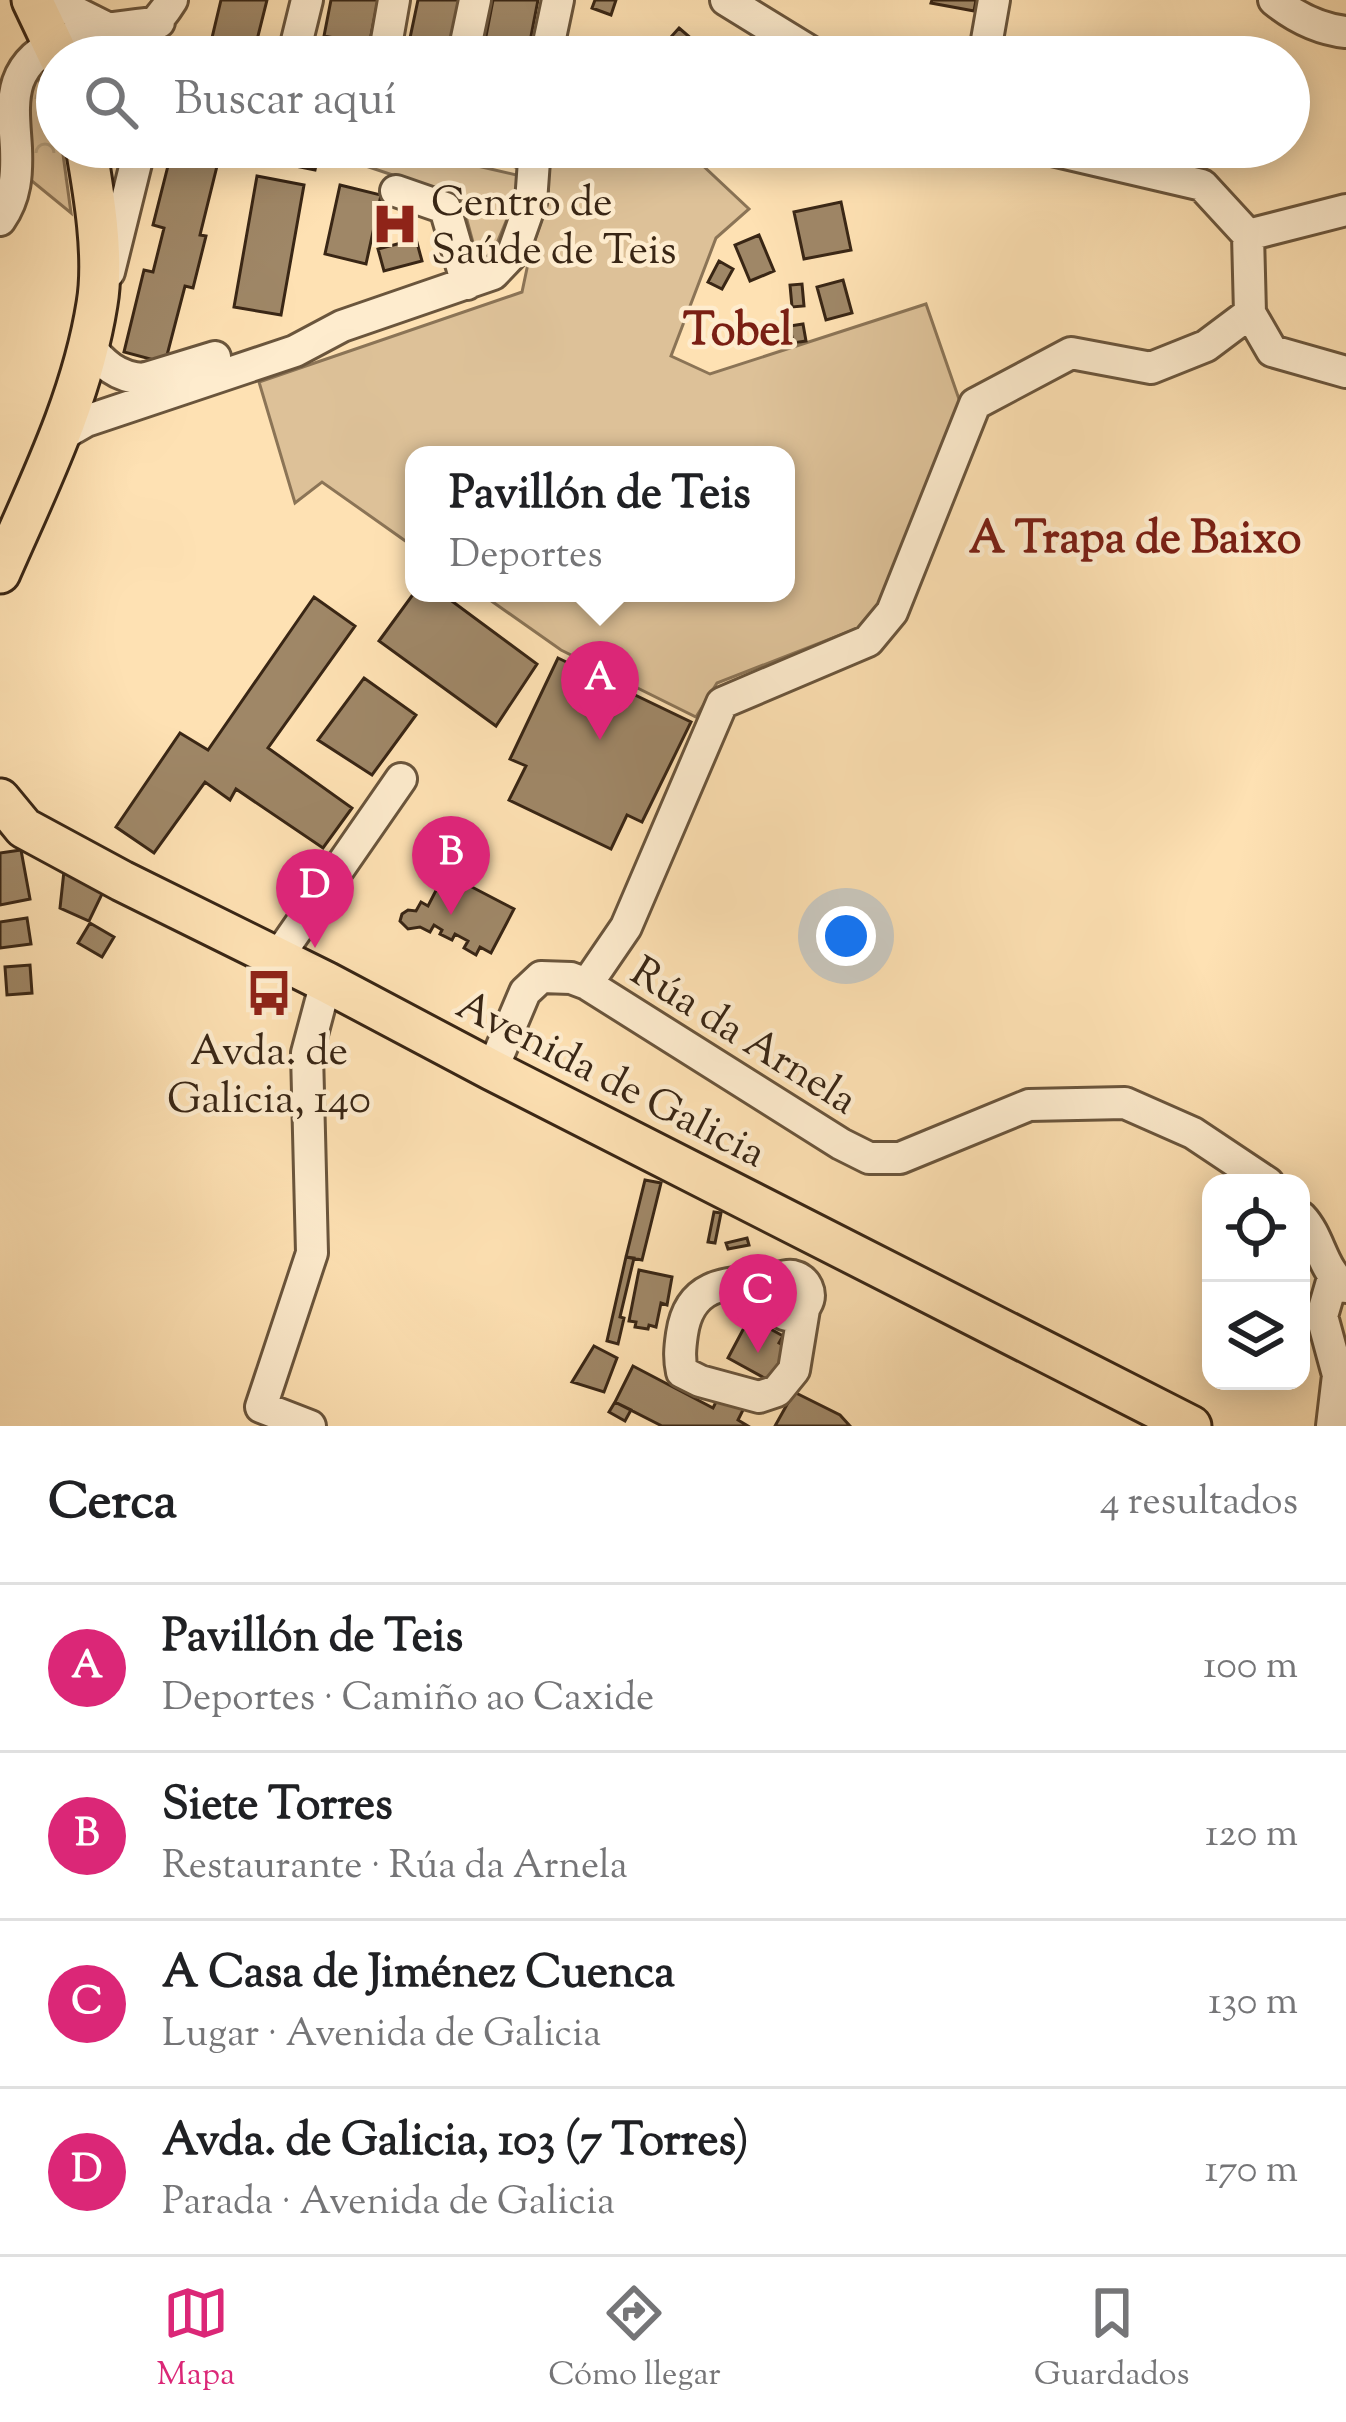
<!DOCTYPE html>
<html lang="es">
<meta charset="utf-8">
<style>
:root{--surface:#fff;--page:#f6f6f6;--text:#202124;--muted:#757577;--line:#e0e0e0;--accent:#db2777}
body{margin:0;font-family:"Sorts Mill Goudy",serif;background:var(--page);color:var(--text)}
.controls{position:absolute;right:36px;bottom:36px;display:grid;overflow:hidden;border-radius:24px;box-shadow:0 6px 30px #0003}
.controls button{width:108px;height:108px;display:grid;place-items:center;padding:0;border:0;border-bottom:3px solid var(--line);background:var(--surface);color:var(--text);font:60px sans-serif}
.you{position:absolute;left:846px;top:936px;width:42px;height:42px;margin:-30px;border:9px solid #fff;border-radius:50%;background:#1a73e8;box-shadow:0 0 0 18px #1a73e833}
.badge{display:grid;place-items:center;width:78px;height:78px;border-radius:50%;background:var(--accent);color:#fff;font-size:39px;font-weight:700}
.pin{position:absolute;translate:-50% -99px;filter:drop-shadow(0 3px 6px #0008)}
.pin::after{content:'';position:absolute;top:63px;width:42px;height:36px;background:inherit;clip-path:polygon(0 0,100% 0,50% 100%)}
.popup{position:absolute;left:405px;top:446px;width:390px;height:156px;box-sizing:border-box;display:grid;place-content:center;border-radius:24px;background:var(--surface);filter:drop-shadow(0 3px 9px #0005);font-size:39px;white-space:nowrap;color:var(--muted)}
.popup b{font-size:45px;color:var(--text)}
.popup::after{content:'';position:absolute;left:50%;top:100%;margin-left:-24px;border:24px solid transparent;border-top-color:var(--surface)}
.list{margin:0;padding:0;list-style:none}
h2{display:flex;justify-content:space-between;align-items:center;height:156px;margin:0;padding:0 48px;font-size:51px}
h2 small{font-size:39px;font-weight:400;color:var(--muted)}
.list li{display:grid;grid-template-columns:78px 1fr auto;gap:36px;align-items:center;box-sizing:border-box;height:168px;padding:0 48px;border-top:3px solid var(--line)}
.list b{display:block;font-size:45px;white-space:nowrap}
.list p{margin:0;font-size:39px;white-space:nowrap;color:var(--muted)}
.list em{font-size:39px;font-style:normal;color:var(--muted)}
.icon{flex:none;width:66px;height:66px;fill:none;stroke:currentColor;stroke-width:2;stroke-linecap:round;stroke-linejoin:round}
.map{position:relative;flex:none;width:1346px;height:1426px;overflow:hidden}
.search{position:absolute;background:var(--surface);box-shadow:0 6px 30px #0003;left:36px;right:36px;top:36px;height:132px;display:flex;align-items:center;gap:30px;box-sizing:border-box;padding:0 42px;border-radius:66px;color:var(--muted);font-size:45px}
.sheet{height:828px;background:var(--surface)}
nav{display:flex;justify-content:space-around;align-items:center;box-sizing:border-box;height:168px;border-top:3px solid var(--line);background:var(--surface);font-size:33px;color:var(--muted)}
nav a{display:grid;justify-items:center;gap:6px}
nav .on{color:var(--accent)}
.map>svg:first-child{display:block}
.grass{fill:#ddc198;stroke:#8b7456;stroke-width:3}
.park{fill:url(#park-crowns);stroke:#8b7456;stroke-width:3}
.building{fill:#9f8767;stroke:#392615;stroke-width:3}
.lines{fill:none;stroke-linecap:round;stroke-linejoin:round}
.minor-casing{stroke:#6a553c;stroke-width:36}
.major-casing{stroke:#392615;stroke-width:45}
.minor{stroke:#feecce;stroke-width:30}
.major{stroke:#fee1b3;stroke-width:39}
.labels{text-anchor:middle;stroke-width:9;stroke-linejoin:round;paint-order:stroke}
.poi-label{font-size:42px;fill:#392615;stroke:#feecce;text-anchor:start}
.street-label{font-size:42px;fill:#392615;stroke:#feecce}
.neighbourhood-label{font-size:45px;font-weight:bold;fill:#7a1f14;stroke:#feecce}
</style>
<div class="map">
<svg width="1346" height="1426" viewBox="0 0 1346 1426">
<defs>
<pattern id="park-crowns" width="20" height="18" patternUnits="userSpaceOnUse" patternTransform="scale(3)"><rect width="20" height="18" fill="#ddc198"/><path d="M2 6a3 3 0 1 1 6 0M12 15a3 3 0 1 1 6 0" fill="none" stroke="#bea682"/></pattern>
</defs>
<rect width="100%" height="100%" fill="#fee1b3"/>
<filter id="stains"><feTurbulence type="fractalNoise" baseFrequency=".00167" numOctaves="4"/><feColorMatrix values="0 0 0 0 .2 0 0 0 0 .09 0 0 0 0 .02 0 0 0 .5 -.17"/></filter>
<radialGradient id="worn" r=".72"><stop offset=".6" stop-color="#630" stop-opacity="0"/><stop offset="1" stop-color="#630" stop-opacity=".3"/></radialGradient>
<path class="grass" d="M338,147H472L469,164L521,176L515,200L497,243L475,250L461,198L336,156Z
M626,147H683L749,209L716,238L671,356L710,374L926,304L960,402L883,602L861,627L717,683L696,717L561,650L480,593H786V455H414V547L322,482L295,503L259,382L522,292L530,254L548,202L549,157Z"/>
<path class="park" d="M37,74L57,129V147H62L71,213L27,177L20,107Z"/>
<path class="building" d="M221,0H267L254,52L211,42Z
M331,0H378L369,46L381,49L379,57H330L334,38L324,36Z
M418,0H462L449,57H406Z
M493,0H538L527,57H482Z
M595,0H616L611,15L592,8Z
M932,0H976L974,11L931,3Z
M679,28L692,39L675,57L662,47Z
M258,147H320L315,170L255,158Z
M477,147H519L516,167L475,159Z
M171,154L217,166L200,235L206,236L193,288L185,286L165,363L124,352L144,270L153,272L164,228L153,225Z
M257,176L304,185L281,315L234,307Z
M340,185L381,195L366,264L325,254Z
M841,202L851,250L804,259L794,212Z
M759,235L774,271L750,281L735,245Z
M416,239L422,261L384,271L378,249Z
M719,261L733,269L722,289L708,282Z
M843,280L852,313L826,320L817,287Z
M802,284L804,306L792,307L790,285Z
M803,324L806,341L793,343L790,326Z
M414,593H441L537,664L496,726L379,641Z
M314,597L355,626L268,748L352,808L323,848L236,789L230,800L205,782L154,853L116,827L180,733L208,750Z
M558,658L691,722L642,822L627,815L611,849L509,800L526,766L510,759Z
M364,678L416,715L372,775L318,740Z
M21,850L30,899L0,905V853Z
M64,871L103,892L89,921L60,908Z
M445,873L514,909L491,953L480,947L476,955L464,948L468,941L455,934L452,940L440,934L442,930L434,925L430,932L420,927L408,929L400,921L402,914L408,910L416,911L421,902L428,906Z
M27,918L31,944L0,948V922Z
M90,923L114,937L102,957L78,943Z
M30,965L32,993L7,995L5,967Z
M645,1180L661,1183L642,1260L626,1257Z
M714,1212L721,1213L715,1243L708,1242Z
M747,1238L749,1245L728,1249L726,1243Z
M626,1257L634,1258L620,1317L624,1318L618,1344L607,1341Z
M639,1270L672,1277L667,1305L661,1303L656,1327L649,1325L648,1329L635,1327L636,1322L629,1321Z
M758,1322L783,1336L779,1343L788,1348L770,1381L728,1358L746,1324L755,1329Z
M594,1346L617,1358L604,1392L572,1382Z
M633,1366L713,1408L720,1394L745,1406L738,1420L748,1426H662L615,1402Z
M794,1392L840,1415L850,1426H775Z
M615,1402L631,1410L625,1421L609,1412Z"/>
<g class="lines">
<defs>
<path id="minor" d="M57,0L67,8L109,29
M726,0L819,57
M1274,0C1295,17 1319,29 1346,32
M113,57C138,41 156,26 172,0
M293,57L307,0
M384,57L394,0
M463,57L475,0
M546,57L558,0
M984,57L994,0
M1039,147L1202,185L1248,235
M396,191L445,208L467,284
M0,220C16,197 17,174 16,148C15,127 11,103 18,82C36,30 113,29 159,22
M1248,235L1346,210
M109,272L140,147
M1250,313L1272,351L1346,372
M87,344C103,364 117,377 143,379L215,357
M60,436L86,421L295,351L342,326L493,274L513,253L531,202L535,147
M277,958L401,779
M587,984L626,927L722,703L868,641L892,612L975,404L1071,353L1151,368L1206,346L1250,313L1248,235
M492,1070L525,992L541,977L571,978L587,984L841,1144L869,1158H900L1029,1105L1125,1103L1193,1133L1268,1183
M1301,1217C1321,1238 1321,1270 1346,1287
M775,1281C762,1308 791,1328 806,1305C813,1293 806,1279 793,1276C783,1274 776,1281 766,1281C723,1282 689,1285 682,1334C680,1348 679,1358 682,1372L700,1381L759,1397L777,1391L794,1370L804,1309
M310,1426L261,1407L312,1253L307,1053L326,982
M1332,1426L1338,1375L1322,1316L1333,1278"/>
<path id="major" d="M32,0L59,57
M0,573C38,486 82,399 97,304C105,257 94,193 86,147
M0,799L24,828L122,881L326,982L492,1070L1191,1426"/>
</defs>
<use href="#minor" class="minor-casing"/>
<use href="#major" class="major-casing"/>
<use href="#minor" class="minor"/>
<use href="#major" class="major"/>
</g>
<defs>
<symbol id="hospital-bare" viewBox="-9 -9 18 18"><path d="M-5-5h3v3.5h4V-5h3V5h-3V1.5h-4V5h-3Z" fill="#8f2418" stroke="#feecce" stroke-width="2.5" paint-order="stroke"/></symbol>
<symbol id="bus-bare" viewBox="-9 -9 18 18"><path d="M-5-6H5V4H4V6H2V4H-2V6H-4V4H-5ZM-3.5-4V0h7V-4ZM-3.5 1.2v1.5H-2V1.2ZM2 1.2v1.5H3.5V1.2Z" fill="#8f2418" stroke="#feecce" stroke-width="2.5" paint-order="stroke"/></symbol>
</defs>
<g fill-rule="evenodd">
<use href="#hospital-bare" x="362" y="191" width="66" height="66"/>
<use href="#bus-bare" x="236" y="960" width="66" height="66"/>
</g>
<g class="labels">
<g class="poi-label">
<text x="431" y="215">Centro de<tspan x="431" dy="48">Saúde de Teis</tspan></text>
<text x="269" y="1064" text-anchor="middle">Avda. de<tspan x="269" dy="48">Galicia, 140</tspan></text>
</g>
<g class="street-label">
<text transform="translate(745 1034) rotate(32)" y="15">Rúa da Arnela</text>
<text transform="translate(612 1077) rotate(27)" y="15">Avenida de Galicia</text>
</g>
<g class="neighbourhood-label">
<text x="738" y="344">Tobel</text>
<text x="1135" y="552">A Trapa de Baixo</text>
</g>
</g>
<rect width="100%" height="100%" filter="url(#stains)"/>
<rect width="100%" height="100%" fill="url(#worn)"/>
</svg>
<div class="controls">
<button><svg class="icon" aria-label="locate" viewBox="0 0 24 24"><circle cx="12" cy="12" r="6"/><path d="M12 2v4M12 18v4M2 12h4M18 12h4"/></svg></button>
<button><svg class="icon" aria-label="layers" viewBox="0 0 24 24"><path d="M12 4l9 5-9 5-9-5zM3 14l9 5 9-5"/></svg></button>
</div>
<div class="you"></div>
<div class="pin badge" style="left:600px;top:740px">A</div>
<div class="popup"><b>Pavillón de Teis</b>Deportes</div>
<div class="pin badge" style="left:451px;top:915px">B</div>
<div class="pin badge" style="left:758px;top:1353px">C</div>
<div class="pin badge" style="left:315px;top:948px">D</div>
<div class="search"><svg class="icon" aria-label="search" viewBox="0 0 24 24"><circle cx="10" cy="10" r="6"/><path d="M15 15l6 6"/></svg>Buscar aquí</div>
</div>
<section class="sheet">
<h2>Cerca<small>4 resultados</small></h2>
<ul class="list">
<li><span class="badge">A</span><div><b>Pavillón de Teis</b><p>Deportes · Camiño ao Caxide</p></div><em>100 m</em></li>
<li><span class="badge">B</span><div><b>Siete Torres</b><p>Restaurante · Rúa da Arnela</p></div><em>120 m</em></li>
<li><span class="badge">C</span><div><b>A Casa de Jiménez Cuenca</b><p>Lugar · Avenida de Galicia</p></div><em>130 m</em></li>
<li><span class="badge">D</span><div><b>Avda. de Galicia, 103 (7 Torres)</b><p>Parada · Avenida de Galicia</p></div><em>170 m</em></li>
</ul>
</section>
<nav>
<a class="on"><svg class="icon" aria-label="map" viewBox="0 0 24 24"><path d="M3 6l6-2 6 2 6-2v14l-6 2-6-2-6 2zM9 4v14M15 6v14"/></svg>Mapa</a>
<a><svg class="icon" aria-label="directions" viewBox="0 0 24 24"><path d="M12 3l9 9-9 9-9-9zM9 14v-3h6M13 9l2 2-2 2"/></svg>Cómo llegar</a>
<a><svg class="icon" aria-label="saved" viewBox="0 0 24 24"><path d="M7 4h10v16l-5-4-5 4z"/></svg>Guardados</a>
</nav>
